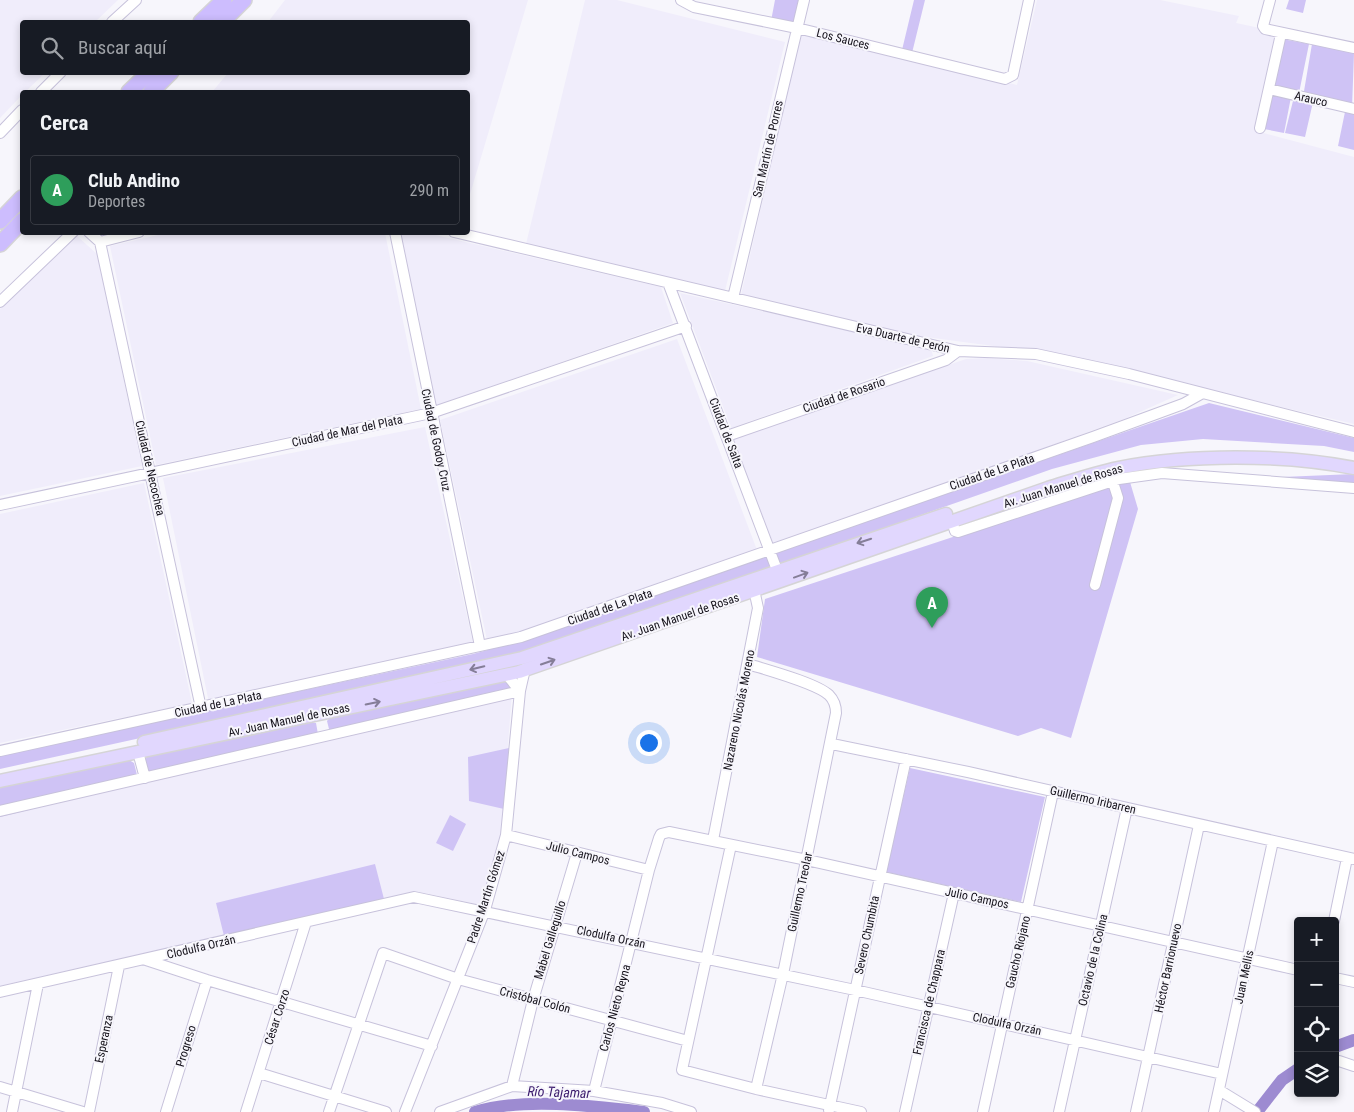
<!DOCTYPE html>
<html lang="es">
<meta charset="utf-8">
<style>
:root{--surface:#171b24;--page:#20242c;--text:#f1f3f6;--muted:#9ea1a6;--line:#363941;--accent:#2563eb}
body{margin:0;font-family:"Roboto Condensed",sans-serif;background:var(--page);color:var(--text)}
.controls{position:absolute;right:15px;bottom:15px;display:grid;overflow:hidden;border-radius:5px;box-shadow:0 2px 8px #0003}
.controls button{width:45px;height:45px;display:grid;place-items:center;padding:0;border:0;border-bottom:1px solid var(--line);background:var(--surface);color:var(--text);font:25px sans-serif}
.you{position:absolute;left:648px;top:742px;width:18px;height:18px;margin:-12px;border:4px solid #fff;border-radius:50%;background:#1a73e8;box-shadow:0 0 0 8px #1a73e833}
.badge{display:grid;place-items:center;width:32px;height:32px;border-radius:50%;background:var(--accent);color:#fff;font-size:16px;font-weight:700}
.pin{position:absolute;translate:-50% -41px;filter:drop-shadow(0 1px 2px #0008)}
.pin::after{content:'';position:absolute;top:26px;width:18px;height:15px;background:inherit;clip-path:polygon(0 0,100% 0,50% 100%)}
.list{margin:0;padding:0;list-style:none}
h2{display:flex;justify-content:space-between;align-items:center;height:65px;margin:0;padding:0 20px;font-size:21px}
h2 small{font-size:16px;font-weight:400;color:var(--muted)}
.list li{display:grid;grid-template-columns:32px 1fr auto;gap:15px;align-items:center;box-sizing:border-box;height:70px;margin:0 10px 10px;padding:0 10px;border:1px solid var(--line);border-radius:5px}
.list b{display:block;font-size:19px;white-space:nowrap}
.list p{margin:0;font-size:16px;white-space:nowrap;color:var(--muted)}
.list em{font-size:16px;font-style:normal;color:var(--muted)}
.icon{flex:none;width:28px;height:28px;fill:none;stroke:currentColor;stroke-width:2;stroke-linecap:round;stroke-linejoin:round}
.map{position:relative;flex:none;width:1354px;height:1112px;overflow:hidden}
.search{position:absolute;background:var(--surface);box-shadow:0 2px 8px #0003;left:20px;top:20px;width:450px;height:55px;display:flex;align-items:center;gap:12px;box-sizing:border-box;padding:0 18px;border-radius:5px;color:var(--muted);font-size:19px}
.panel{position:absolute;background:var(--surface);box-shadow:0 2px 8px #0003;left:20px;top:90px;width:450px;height:145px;border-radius:5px}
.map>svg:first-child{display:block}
.built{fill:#f0edfb}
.green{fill:#cfc3f5}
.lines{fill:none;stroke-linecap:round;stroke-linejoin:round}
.river{stroke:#9d8bd1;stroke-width:12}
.minor-casing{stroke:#c7c2db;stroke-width:12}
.major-casing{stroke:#d5d4d6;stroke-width:15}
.highway-casing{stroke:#d5d4d6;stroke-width:18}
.minor{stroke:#fff;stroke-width:10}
.major{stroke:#e1d7fe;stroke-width:12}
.highway{stroke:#cdbdfe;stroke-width:15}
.oneway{stroke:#857e98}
.labels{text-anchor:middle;stroke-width:4;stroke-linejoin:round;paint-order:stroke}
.street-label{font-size:12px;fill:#15121b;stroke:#f7f6fc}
.water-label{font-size:14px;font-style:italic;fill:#3b1b6d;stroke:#f7f6fc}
</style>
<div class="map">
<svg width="1354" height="1112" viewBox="0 0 1354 1112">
<rect width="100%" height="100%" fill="#f7f6fc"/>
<path class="built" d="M0,0H118L95,22H22V72L45,73L25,92H22V95L0,118Z
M285,0H528L468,201V92H212L228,73L468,72V22H268Z
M585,0H617L785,42L725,291L526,244Z
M1037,0H1160L1239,16L1236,23L1279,32L1256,131L1354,157V424L1061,355L918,336L741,295L801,33L1017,85Z
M167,233H385L421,409L156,465L110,246Z
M399,233H427L661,287L673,323L436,406Z
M77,236L97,254L142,466L0,496V309L52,257Z
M680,293L931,348L933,356L731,428Z
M677,339L757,550L524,632L487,640L440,420Z
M987,358L1027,361L1178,395L1124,419L774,546L733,439L966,359Z
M425,427L473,643L209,703L163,478Z
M144,483L192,703L0,743V514Z
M512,693L501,833L480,905L425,893L404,894L0,986V817Z"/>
<path class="green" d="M775,0H803L797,27L771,21Z
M914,0H925L912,53L902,50Z
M1289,0H1306L1303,13L1286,9Z
M1282,39L1309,44L1299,93L1272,87Z
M1312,44L1354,53L1352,108L1354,111V150L1338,146L1346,107L1303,97Z
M1271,93L1291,97L1284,133L1264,129Z
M1294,97L1313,102L1305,137L1285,133Z
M1209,403L1354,438V452L1324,446L1203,439L1141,445L1052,469L779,565L774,553Z
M1354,474V484L1282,477Z
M1130,482L1138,509L1071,738L1041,728L1018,736L757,657L765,599L1107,486Z
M767,555L772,569L511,656L0,769V755L473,654L523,640Z
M506,678L511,683L512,693L331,737L327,721L330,717Z
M307,721L316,723L319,740L150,781L145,761L147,756Z
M509,748L504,809L469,801L468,757Z
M129,760L134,763L139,783L0,817V787Z
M910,768L1045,797L1021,902L886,872Z
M450,815L466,824L453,851L436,843Z
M375,864L384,899L224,936L216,903Z"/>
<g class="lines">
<path class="river" d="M1335,1047L1354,1040
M475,1112C522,1097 594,1106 644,1112
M1257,1112L1282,1080L1298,1069"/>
<defs>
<path id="minor" d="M681,0L694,7L797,28L1005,79L1013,75L1029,0
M1270,0L1263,26L1265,29L1354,48
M112,22L136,0
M1269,89L1354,109
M41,92L61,72
M1260,128L1281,34
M0,133L22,110
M89,232L100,242L201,708
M395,232L480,646
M454,232L958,351L1036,354L1129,374L1354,432
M100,242L139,232
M669,285L780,578
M733,298L804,0
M0,302L73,232
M727,436L946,360L958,351
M0,505L431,413L686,326
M952,521L955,531L958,532L1119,479L1162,473L1354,488
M1095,585L1118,498L1111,476
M748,664C767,670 816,683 829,695C834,700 836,706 836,713L783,974L756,1089
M832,744L968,772L1354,859
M0,751L521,637L1093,437L1183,404L1201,394
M138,752L145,778
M0,811L520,691L525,669
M506,835L649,870
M713,840L758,608L753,585
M731,845L682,1070L756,1089L861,1112
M1334,921L1347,858
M146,960L207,980L432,1046
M1335,978L1354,982
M0,992L414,897L855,990L1222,1074
M1339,1061L1354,1066
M259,1073L386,1112
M512,1086L533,1000L577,853
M0,1087L83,1112
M1219,1090L1255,1112
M594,1091L649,870L659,838L661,834L669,832L807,860L1298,970
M829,1110L906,759
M12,1112L38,984
M89,1112L119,966
M166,1112L207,980
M246,1112L306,922
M329,1112L383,953L458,979L688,1041
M405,1112L485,910L506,835L520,691L507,675
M440,1112L512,1086L594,1091L662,1103L691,1112
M905,1112L954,893
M983,1112L1053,792
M1059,1112L1127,808
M1136,1112L1199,825
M1214,1112L1273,841"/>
<path id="major" d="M144,742L522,658L946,514
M0,781L519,672L1048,488C1071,481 1094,473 1118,468C1188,454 1283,454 1354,468"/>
<path id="highway" d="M201,22L224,0
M222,22L244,0
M129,92L150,72
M151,92L171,72
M0,221L22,198
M0,244L22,221"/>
</defs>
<use href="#minor" class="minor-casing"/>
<use href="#major" class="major-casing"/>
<use href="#highway" class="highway-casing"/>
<use href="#minor" class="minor"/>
<use href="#major" class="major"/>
<use href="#highway" class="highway"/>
</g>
<defs><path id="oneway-shaft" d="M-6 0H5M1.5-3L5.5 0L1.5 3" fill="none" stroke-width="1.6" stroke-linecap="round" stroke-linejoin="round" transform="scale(1.25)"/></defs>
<g class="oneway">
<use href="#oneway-shaft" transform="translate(864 541) rotate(162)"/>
<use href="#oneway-shaft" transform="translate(801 575) rotate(-20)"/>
<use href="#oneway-shaft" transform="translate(548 662) rotate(-19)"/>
<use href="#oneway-shaft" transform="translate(477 668) rotate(167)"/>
<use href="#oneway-shaft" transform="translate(373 703) rotate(-12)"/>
</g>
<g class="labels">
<g class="street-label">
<text transform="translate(843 39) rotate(14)" y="4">Los Sauces</text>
<text transform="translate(1311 99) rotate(13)" y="4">Arauco</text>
<text transform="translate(768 149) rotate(-77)" y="4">San Martín de Porres</text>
<text transform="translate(903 338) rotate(13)" y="4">Eva Duarte de Perón</text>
<text transform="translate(844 395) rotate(-19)" y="4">Ciudad de Rosario</text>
<text transform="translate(347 431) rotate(-12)" y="4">Ciudad de Mar del Plata</text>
<text transform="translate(726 433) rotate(69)" y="4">Ciudad de Salta</text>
<text transform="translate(436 440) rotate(78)" y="4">Ciudad de Godoy Cruz</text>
<text transform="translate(150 468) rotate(77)" y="4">Ciudad de Necochea</text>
<text transform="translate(992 472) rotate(-19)" y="4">Ciudad de La Plata</text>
<text transform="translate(1063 486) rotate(-17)" y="4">Av. Juan Manuel de Rosas</text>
<text transform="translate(610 607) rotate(-19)" y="4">Ciudad de La Plata</text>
<text transform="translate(680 617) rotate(-19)" y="4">Av. Juan Manuel de Rosas</text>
<text transform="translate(218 704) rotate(-12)" y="4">Ciudad de La Plata</text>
<text transform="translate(739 710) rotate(-79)" y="4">Nazareno Nicolás Moreno</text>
<text transform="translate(289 720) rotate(-12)" y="4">Av. Juan Manuel de Rosas</text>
<text transform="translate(1093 800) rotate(13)" y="4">Guillermo Iribarren</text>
<text transform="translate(578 853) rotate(14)" y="4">Julio Campos</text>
<text transform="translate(800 892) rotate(-78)" y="4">Guillermo Treolar</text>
<text transform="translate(486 897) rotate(-72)" y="4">Padre Martín Gómez</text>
<text transform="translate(977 898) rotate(12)" y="4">Julio Campos</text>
<text transform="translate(867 935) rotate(-78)" y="4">Severo Chumbita</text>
<text transform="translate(611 937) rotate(12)" y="4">Clodulfa Orzán</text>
<text transform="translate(550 940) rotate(-73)" y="4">Mabel Galleguillo</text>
<text transform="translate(201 947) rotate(-13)" y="4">Clodulfa Orzán</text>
<text transform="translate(1018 952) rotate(-77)" y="4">Gaucho Riojano</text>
<text transform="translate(1093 960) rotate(-77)" y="4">Octavio de la Colina</text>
<text transform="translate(1168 968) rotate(-78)" y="4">Héctor Barrionuevo</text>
<text transform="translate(1244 977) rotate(-78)" y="4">Juan Mellis</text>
<text transform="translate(535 1000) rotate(15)" y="4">Cristóbal Colón</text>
<text transform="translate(929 1002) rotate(-77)" y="4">Francisca de Chappara</text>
<text transform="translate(615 1008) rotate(-75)" y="4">Carlos Nieto Reyna</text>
<text transform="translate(277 1017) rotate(-72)" y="4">César Corzo</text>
<text transform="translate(1007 1024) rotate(12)" y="4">Clodulfa Orzán</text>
<text transform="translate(104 1039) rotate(-78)" y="4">Esperanza</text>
<text transform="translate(186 1046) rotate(-73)" y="4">Progreso</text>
</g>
<g class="water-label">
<text transform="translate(559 1092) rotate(2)" y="5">Río Tajamar</text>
</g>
</g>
</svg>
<div class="controls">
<button>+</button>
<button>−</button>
<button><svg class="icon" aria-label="locate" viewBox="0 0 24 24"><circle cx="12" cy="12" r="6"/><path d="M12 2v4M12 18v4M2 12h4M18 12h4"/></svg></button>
<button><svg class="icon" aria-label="layers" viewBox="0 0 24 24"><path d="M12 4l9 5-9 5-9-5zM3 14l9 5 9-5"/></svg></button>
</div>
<div class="you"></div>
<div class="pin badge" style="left:932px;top:628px;background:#2e9e5b">A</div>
<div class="search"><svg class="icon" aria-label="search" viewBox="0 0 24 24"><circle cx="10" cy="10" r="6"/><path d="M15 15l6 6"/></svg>Buscar aquí</div>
<section class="panel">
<h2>Cerca<small></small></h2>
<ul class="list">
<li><span class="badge" style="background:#2e9e5b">A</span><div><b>Club Andino</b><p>Deportes</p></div><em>290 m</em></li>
</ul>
</section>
</div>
